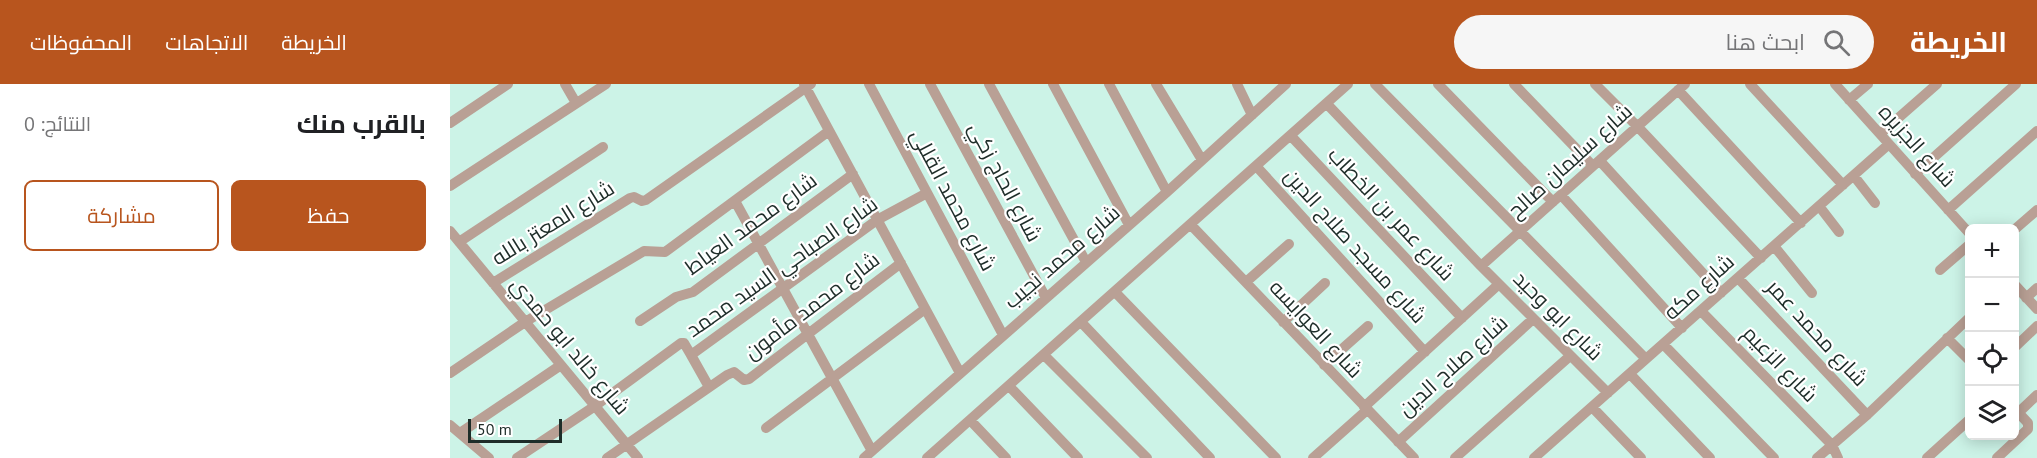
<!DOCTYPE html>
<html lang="ar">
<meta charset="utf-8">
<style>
:root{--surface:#fff;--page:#f6f6f6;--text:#202124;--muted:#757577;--line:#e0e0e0;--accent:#b8551e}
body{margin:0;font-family:"PT Sans",Cairo,sans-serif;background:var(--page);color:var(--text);direction:rtl}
.controls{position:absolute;right:18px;bottom:18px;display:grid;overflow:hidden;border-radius:9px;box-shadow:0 3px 15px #0003}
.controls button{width:54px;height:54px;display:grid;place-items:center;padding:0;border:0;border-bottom:2px solid var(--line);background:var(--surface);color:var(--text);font:30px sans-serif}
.scale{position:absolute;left:18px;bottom:15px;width:94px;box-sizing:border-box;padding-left:6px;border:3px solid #1e2d29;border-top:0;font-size:16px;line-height:21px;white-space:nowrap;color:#1e2d29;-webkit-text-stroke:4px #fff;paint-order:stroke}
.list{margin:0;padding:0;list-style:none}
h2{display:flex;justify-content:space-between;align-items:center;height:78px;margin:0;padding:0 24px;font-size:26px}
h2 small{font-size:20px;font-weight:400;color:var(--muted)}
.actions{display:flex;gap:12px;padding:18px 24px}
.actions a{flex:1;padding:14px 0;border:2px solid var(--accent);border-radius:9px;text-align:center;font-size:21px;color:var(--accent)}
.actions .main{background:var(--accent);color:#fff}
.icon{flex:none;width:33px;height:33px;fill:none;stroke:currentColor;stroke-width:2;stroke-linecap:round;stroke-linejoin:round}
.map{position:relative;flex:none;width:1587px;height:374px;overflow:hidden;direction:ltr}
header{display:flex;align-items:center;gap:36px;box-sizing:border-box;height:84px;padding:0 30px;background:var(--accent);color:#fff}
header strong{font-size:28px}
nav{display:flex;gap:33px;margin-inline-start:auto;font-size:21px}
.search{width:420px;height:54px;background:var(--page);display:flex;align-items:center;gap:15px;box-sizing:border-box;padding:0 21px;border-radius:33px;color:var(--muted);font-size:22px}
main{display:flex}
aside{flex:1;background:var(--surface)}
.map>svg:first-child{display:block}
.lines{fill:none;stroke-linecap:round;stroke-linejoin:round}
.street{stroke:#b9a095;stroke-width:10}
.labels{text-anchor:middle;stroke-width:4.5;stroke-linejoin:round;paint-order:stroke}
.street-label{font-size:21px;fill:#1e2d29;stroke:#fff}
</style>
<header>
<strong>الخريطة</strong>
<div class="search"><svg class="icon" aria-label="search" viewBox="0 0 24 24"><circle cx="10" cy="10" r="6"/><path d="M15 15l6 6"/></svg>ابحث هنا</div>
<nav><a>الخريطة</a><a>الاتجاهات</a><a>المحفوظات</a></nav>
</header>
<main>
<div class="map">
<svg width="1587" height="374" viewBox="0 0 1587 374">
<rect width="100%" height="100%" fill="#ccf3e7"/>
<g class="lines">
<path class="street" d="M115,0L126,19
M354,0L510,289
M419,0L553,251
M480,0L596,214
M539,0L636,178
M603,0L679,141
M659,0L717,108
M706,0L752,76
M787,0L802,31
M925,0L1196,275
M988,0L1103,118
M1064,0L1143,82
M1145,0L1188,43L1311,174
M1300,0L1393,101
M1385,0L1520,150
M1228,6L1351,139
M1399,16L1418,0
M877,20L1031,182L1158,309
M0,39L58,0
M1430,50L1487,0
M841,52L1012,234
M1150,77L1271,209
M807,83L975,268
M1465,90L1566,0
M1404,92L1425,119
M0,102L156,0
M1111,111L1232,244
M285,117L422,367
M1369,122L1389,148
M1498,126L1587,47
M741,141L964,374
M1564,146L1587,126
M0,147L188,374
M9,158L153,63
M1324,162L1362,209
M1031,182L1235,0
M1490,186L1520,160
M1288,194L1417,331
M796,198L839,160
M43,199L180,114L184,113L192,117L196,116L361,0
M1564,200L1587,225
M665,208L826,374
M1576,214L1587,204
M1251,227L1382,361L1388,374
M190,237L226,213L243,208L403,90
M631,238L760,374
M833,238L875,199
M1497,254L1520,277
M1213,260L1324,374
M1564,264L1587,242
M241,271L259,303
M594,271L697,374
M874,281L918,242
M0,289L75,238L194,167L215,168L379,47
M1180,290L1260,374
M559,302L628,374
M914,323L1049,200
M1142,323L1191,374
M1568,329L1587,311
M520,336L556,374
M0,341L39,374
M316,344L475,225
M10,349L111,281
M948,358L1083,235
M67,374L145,322L231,259H234L241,271L427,136L477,109
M157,374L277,291L284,288L294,296L299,295L451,179
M414,374L717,108L836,0
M477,374L898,0
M863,374L917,326
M1005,374L1120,272
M1084,374L1439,60
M1367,374L1417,331L1520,233
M1477,374L1520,335
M1547,374L1578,345V339L1564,324"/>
</g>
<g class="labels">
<g class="street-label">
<text transform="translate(1467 62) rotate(48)" y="7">شارع الجزيره</text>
<text transform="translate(1120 77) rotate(-42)" y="7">شارع سليمان صالح</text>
<text transform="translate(555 98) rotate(62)" y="7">شارع الحاج زكي</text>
<text transform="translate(503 116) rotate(62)" y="7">شارع محمد القللي</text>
<text transform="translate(941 130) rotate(47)" y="7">شارع عمر بن الخطاب</text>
<text transform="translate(103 139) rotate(-32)" y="7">شارع المعتز بالله</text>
<text transform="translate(301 140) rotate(-36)" y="7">شارع محمد العياط</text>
<text transform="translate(905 162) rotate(48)" y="7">شارع مسجد صلاح الدين</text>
<text transform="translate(612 173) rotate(-41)" y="7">شارع محمد نجيب</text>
<text transform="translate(332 183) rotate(-35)" y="7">شارع الصباحي السيد محمد</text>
<text transform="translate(1249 203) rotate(-42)" y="7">شارع مكه</text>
<text transform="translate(362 222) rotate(-37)" y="7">شارع محمد مأمون</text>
<text transform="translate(1108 232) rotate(45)" y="7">شارع ابو وحيد</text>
<text transform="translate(866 245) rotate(47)" y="7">شارع العوايسه</text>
<text transform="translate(1367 249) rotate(47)" y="7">شارع محمد عمر</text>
<text transform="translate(120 262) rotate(50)" y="7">شارع خالد ابو حمدي</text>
<text transform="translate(1330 280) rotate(46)" y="7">شارع الزعيم</text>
<text transform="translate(1003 282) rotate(-42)" y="7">شارع صلاح الدين</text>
</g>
</g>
</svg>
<div class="controls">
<button>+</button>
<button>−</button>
<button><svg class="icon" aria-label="locate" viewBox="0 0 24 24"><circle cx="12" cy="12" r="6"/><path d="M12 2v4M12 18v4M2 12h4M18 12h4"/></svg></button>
<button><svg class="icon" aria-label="layers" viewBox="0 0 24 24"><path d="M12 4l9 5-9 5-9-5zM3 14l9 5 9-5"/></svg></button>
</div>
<div class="scale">50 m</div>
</div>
<aside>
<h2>بالقرب منك<small>النتائج: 0</small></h2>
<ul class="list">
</ul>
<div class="actions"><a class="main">حفظ</a><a>مشاركة</a></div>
</aside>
</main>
